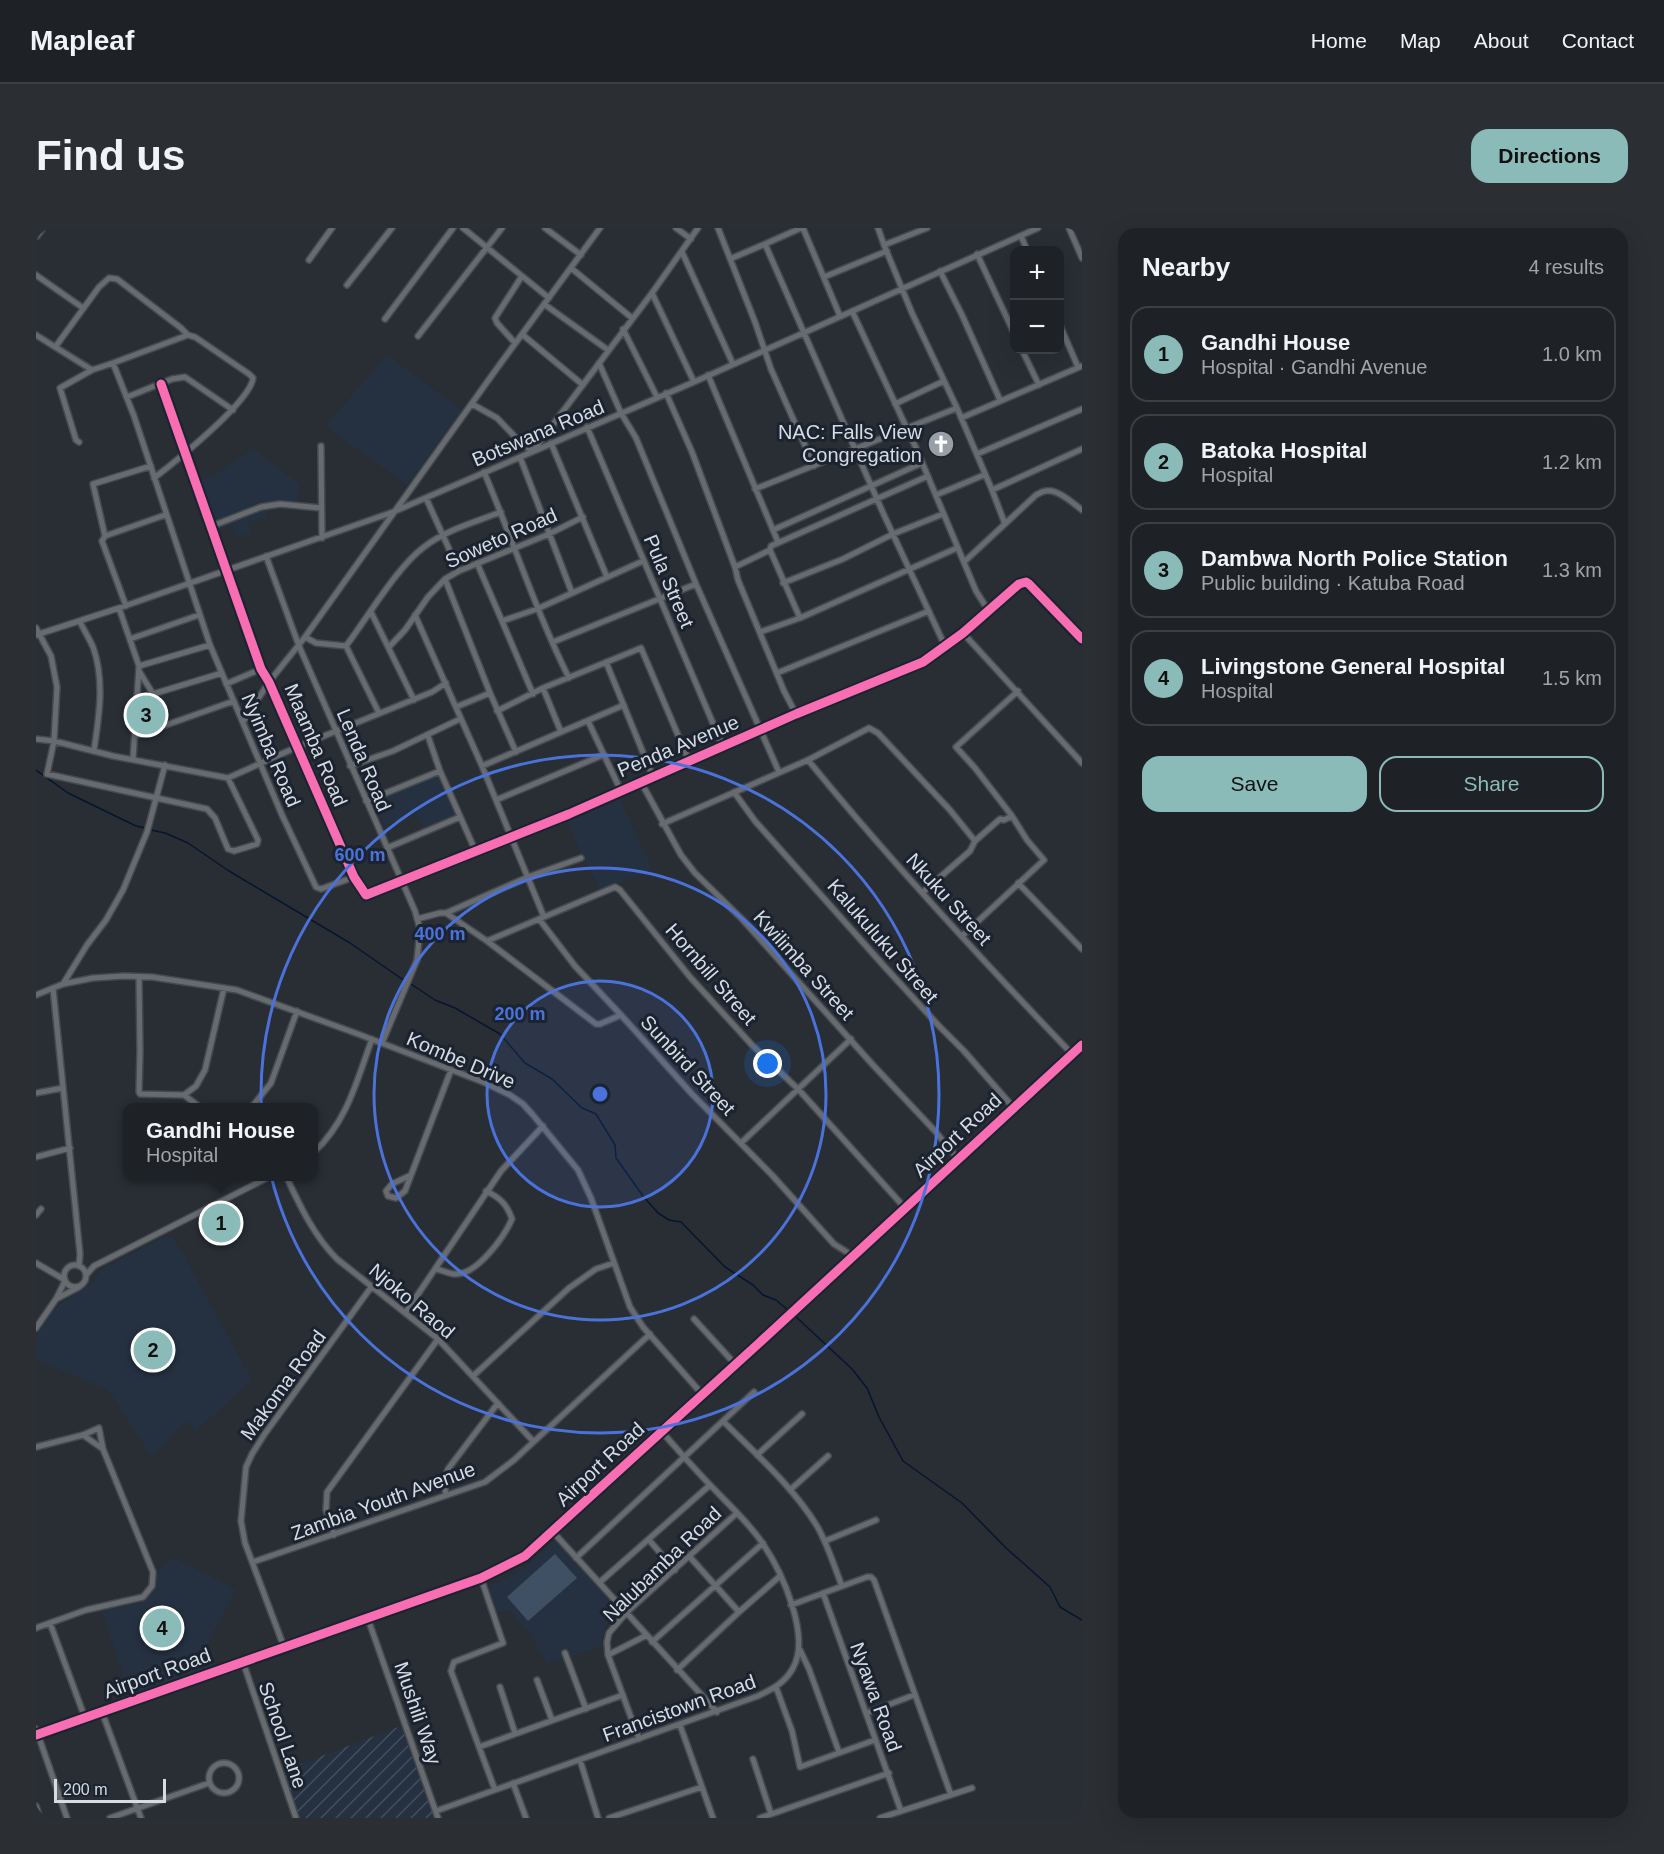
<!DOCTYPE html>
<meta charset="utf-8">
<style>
:root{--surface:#1e2227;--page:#2b2f33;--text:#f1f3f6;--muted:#a1a4a7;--line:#3c3f44;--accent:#8bbbb9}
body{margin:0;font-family:Helvetica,sans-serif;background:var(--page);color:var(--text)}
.controls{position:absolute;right:18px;top:18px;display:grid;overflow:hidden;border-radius:12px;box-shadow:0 6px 24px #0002}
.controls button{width:54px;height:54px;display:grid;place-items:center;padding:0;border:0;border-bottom:2px solid var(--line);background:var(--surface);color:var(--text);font:30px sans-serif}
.scale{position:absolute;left:18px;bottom:15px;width:112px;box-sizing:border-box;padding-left:6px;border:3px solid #d5dce4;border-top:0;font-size:16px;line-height:21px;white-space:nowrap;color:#d5dce4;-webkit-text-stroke:4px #1a232f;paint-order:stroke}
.you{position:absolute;left:732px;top:836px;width:21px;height:21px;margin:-15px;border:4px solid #fff;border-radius:50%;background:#1a73e8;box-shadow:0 0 0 9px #1a73e833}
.badge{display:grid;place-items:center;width:39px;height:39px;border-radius:50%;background:var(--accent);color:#111;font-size:20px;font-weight:700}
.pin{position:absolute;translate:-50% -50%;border:3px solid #fff;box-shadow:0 2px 6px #0006}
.popup{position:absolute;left:87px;top:875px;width:195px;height:78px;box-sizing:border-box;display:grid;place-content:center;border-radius:12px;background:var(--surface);filter:drop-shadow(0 2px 4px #0005);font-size:20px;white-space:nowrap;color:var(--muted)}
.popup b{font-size:22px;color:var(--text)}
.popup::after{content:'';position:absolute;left:50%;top:100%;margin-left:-12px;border:12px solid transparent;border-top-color:var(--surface)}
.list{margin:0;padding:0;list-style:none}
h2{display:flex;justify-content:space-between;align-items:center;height:78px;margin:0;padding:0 24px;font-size:26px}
h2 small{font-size:20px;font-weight:400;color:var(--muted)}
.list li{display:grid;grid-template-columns:39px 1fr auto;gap:18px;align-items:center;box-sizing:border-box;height:96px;margin:0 12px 12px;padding:0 12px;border:2px solid var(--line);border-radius:18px}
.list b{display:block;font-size:22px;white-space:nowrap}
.list p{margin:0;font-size:20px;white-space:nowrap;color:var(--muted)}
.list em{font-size:20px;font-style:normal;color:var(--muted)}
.actions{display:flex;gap:12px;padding:18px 24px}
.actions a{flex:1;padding:14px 0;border:2px solid var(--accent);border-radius:18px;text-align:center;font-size:21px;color:var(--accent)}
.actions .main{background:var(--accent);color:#111}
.map{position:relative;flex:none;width:1046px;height:1590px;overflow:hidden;border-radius:18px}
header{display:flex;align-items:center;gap:36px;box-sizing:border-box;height:84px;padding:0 30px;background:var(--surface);border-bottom:2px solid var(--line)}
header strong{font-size:28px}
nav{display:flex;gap:33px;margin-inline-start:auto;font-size:21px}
.intro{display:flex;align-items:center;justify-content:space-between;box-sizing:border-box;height:144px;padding:0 36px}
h1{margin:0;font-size:42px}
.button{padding:15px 27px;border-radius:18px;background:var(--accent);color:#111;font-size:21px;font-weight:700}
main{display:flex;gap:36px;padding:0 36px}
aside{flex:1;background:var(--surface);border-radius:18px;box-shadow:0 6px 24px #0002}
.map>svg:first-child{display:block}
.built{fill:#253141}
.industrial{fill:url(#industrial-furrows)}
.green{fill:#3f5064}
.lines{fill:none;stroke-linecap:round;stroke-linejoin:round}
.stream{stroke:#05162f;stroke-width:1.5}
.minor-casing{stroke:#454a50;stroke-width:8}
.highway-casing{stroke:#454a50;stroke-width:11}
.minor{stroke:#676b70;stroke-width:5}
.highway{stroke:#5e6875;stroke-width:8}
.cycleway-casing{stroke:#1a232f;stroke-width:13}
.cycleway{stroke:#f96db3;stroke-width:9}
.ring{fill:none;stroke:#4b72db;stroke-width:3}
.labels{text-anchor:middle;stroke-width:6;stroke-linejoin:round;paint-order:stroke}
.poi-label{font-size:20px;fill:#d5dce4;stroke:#1a232f;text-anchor:end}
.street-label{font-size:20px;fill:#d5dce4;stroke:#1a232f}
.centre{fill:#4b72db;stroke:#1a232f;stroke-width:3}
.ring-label{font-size:18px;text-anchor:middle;font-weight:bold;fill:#4b72db;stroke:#1a232f;stroke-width:6;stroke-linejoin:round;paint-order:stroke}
</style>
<header>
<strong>Mapleaf</strong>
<nav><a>Home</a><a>Map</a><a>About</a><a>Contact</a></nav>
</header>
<div class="intro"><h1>Find us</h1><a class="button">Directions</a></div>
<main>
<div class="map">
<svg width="1046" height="1590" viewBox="0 0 1046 1590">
<defs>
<pattern id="industrial-furrows" width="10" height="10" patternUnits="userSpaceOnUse" patternTransform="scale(1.5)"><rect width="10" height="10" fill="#253141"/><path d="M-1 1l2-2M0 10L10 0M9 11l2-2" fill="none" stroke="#444e5c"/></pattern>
</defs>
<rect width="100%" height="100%" fill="#282e34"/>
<path class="built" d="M351,127L426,182L371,257L289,198Z
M217,221L263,256L262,273L228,278L231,289L212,294L215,305L201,309L197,296L179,302L164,252L182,245Z
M400,547L405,549L420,587L388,600L380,585L349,598L336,573Z
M582,567L616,641L564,662L530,592Z
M127,1009L138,1010L216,1152L160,1203L151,1192L116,1229L73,1163L0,1131V1108L13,1087L25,1075L56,1056L64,1042Z
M520,1312L585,1382L571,1394L564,1419L511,1436L492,1402L481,1393L475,1382L461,1384L452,1358L487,1341Z
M140,1330L200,1362L171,1417L178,1441L94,1469L66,1383L104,1375L126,1338L133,1332Z"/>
<path class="industrial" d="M365,1498L399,1590H260L243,1544Z"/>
<path class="green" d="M519,1326L541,1350L492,1393L471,1369Z"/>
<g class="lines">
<path class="stream" d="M0,542L32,565L100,598L109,600
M115,602L129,605L152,615L193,643L314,715L369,753
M375,756L399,772L419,780L464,806L489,835L516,851L546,880L560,886L579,917L580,930L607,968L622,985L633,992L645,994L689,1039L717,1057L727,1067L740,1072L753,1083
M758,1087L816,1141L831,1160L843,1189L867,1233L926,1275L970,1320L1014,1359L1024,1379L1046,1392"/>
<defs>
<path id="minor" d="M427,0L513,70
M509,0L545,27
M640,0L655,11
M682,0L719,94L735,141L778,238
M767,0L804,88
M842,0L848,17
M891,0L848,17L876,85L921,180
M1033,0L1046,30
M985,8L991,22
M729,16L765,0
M646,24L697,136
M941,26L978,105
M694,31L729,16L848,287L909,418
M273,32L296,0
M535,40L596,90
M904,43L926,87L964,172
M0,47L47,80
M788,49L851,23
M311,57L356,0
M616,65L658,154
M508,76L572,122
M816,83L880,220L940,363L952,382
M349,91L417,0
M1023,95L1042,139
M587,101L621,169
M0,107L56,142
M487,107L547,157
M382,108L466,0
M479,115L461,95L459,90L486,48
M20,118L63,59L73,50L81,51L145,100L152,107
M986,122L1003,157
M77,135L152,107L159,109L213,146L217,150C215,173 139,234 118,250
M563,135L585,185L600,210L660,356L743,544
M672,147L742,314
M125,156L225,441L233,454L318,649L330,667L533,586L760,486L887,434L927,405L983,356L990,354L993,356L1046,411
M630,165L656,224L699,339L702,352L748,463L760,486
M91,169L136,151L149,149L197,182
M436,176L461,190L487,217L497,223L616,65L662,0
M859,176L908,153
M925,190L1046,138
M551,199L687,519
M43,214L40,212L24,160L56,142L77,135L98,188L174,417L246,587L280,659L285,661L318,649
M515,215L571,349
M285,218L286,310
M941,226L1046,181
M484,229L536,365
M448,244C477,312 500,384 533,450
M719,261L921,180L956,262L1046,221
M956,262L969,296
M900,267L948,247
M390,270L423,343
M176,298L225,279L244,276L285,280
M737,302L886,235
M69,308L129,287
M230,328L263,418L379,683L384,701L381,732L346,815
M928,334L1000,267C1004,265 1007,263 1010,263C1021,260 1038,276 1046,282
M441,335L466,393
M699,339L734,322
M409,351L454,465L480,524
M747,355L807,331L857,306L907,286
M90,378L66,313L69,308L57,256L115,238
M83,380L103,438L97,531
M335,384L378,472
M379,387L446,538L508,689
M764,390L734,322L735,318L892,248
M44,394C48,402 53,410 57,419C69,452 63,489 58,522
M0,400L15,428L21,459L18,513L11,546L171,581L179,590L192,621L198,623L221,616L222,612L192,550
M724,404L764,390L921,320
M927,405L1046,535
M0,407L83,380L357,284L658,154L1002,0
M269,409L280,415L310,418
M94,411L163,387
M517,414L660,356
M353,419L369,402L392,369L409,351L423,343L513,306L547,289
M570,434L617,549
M103,438L174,417
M103,443L117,466L127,498
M741,445L893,383
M190,456L225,441
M507,460L525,504
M117,466L186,445
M497,466L466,393L501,381L607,333
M420,479L454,465
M461,483L507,460L605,420L653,533
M343,485L310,418C332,389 361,339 388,319C410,302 439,294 465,284
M552,493L585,563
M207,494L233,454L269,409L459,143L564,0
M99,508L198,473
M392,508L404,543L439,622
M0,511L18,513L77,528L192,550L261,519L396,464L410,455
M772,532C855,634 945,731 1036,826
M314,538L357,523L424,491
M446,538L588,477
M605,554L645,627L659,645L706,691L837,837L899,903L922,931
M698,564L719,593L848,738L903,798L928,823L977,879
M460,572L567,527
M330,573L404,543
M626,596L772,532L833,500L842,505L914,582L939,613L934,623L887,664
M939,613L964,591L968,592L976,588
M351,620L424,589
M982,655L1046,721
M410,685L492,649L545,630
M381,691L404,685H410L451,713L560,796H564L585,787L656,866L736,947L798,1016L817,1028
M503,691L539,738L585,787
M926,708L1008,632L991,612L976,588L939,540L920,519L982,463
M451,713L579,659L584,662L654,749L716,817L763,862L869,980
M103,749L104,823L103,864L104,866L148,867L165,880
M27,756L51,717L70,692L87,662L111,604L129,537
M17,760L44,1026L43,1038
M0,767L27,756L57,750L88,748L116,749L201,762L322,806L447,854L474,867L487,876L497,887L542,942L555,970L594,1079L607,1099L666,1166
M0,865L27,860
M148,867L160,858L169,842L188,760
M215,880L235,855L261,783
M705,915L815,811
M278,924C311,894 321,852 336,811
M0,929L34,920
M375,947L356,956L350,963L352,968L360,970L369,963L415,842
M250,948C264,978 278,1008 301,1031L402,1111L497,1213
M0,987L5,981
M0,1035L29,1052
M28 1048a11 11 0 1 1 22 0a11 11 0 1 1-22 0Z
M400,1041C406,1042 413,1046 419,1046C441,1047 468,1009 476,991C471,977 465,970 450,963
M50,1047L58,1038L235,948
M20,1071L43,1059
M370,1084L465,943L507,898
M658,1091L699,1136
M0,1100L20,1071L29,1053
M437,1148L533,1060L560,1041L578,1035
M688,1194C720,1226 757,1259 781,1298C792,1317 798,1338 806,1358
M47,1207L67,1221
M0,1219L47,1207L63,1200L67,1221L117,1344L116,1358L107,1369L50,1382L0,1400
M721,1227L766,1186
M754,1262L792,1228
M410,1267L408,1255L412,1241L462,1175
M517,1304L681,1484
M298,1307L290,1282L291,1264L402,1111
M613,1312L639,1342
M789,1313L840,1292
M653,1328L703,1384
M540,1330L718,1164
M217,1334L449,1254L478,1232L614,1106
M445,1350L467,1415L418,1434L415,1443L459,1562
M564,1354L674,1257
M787,1365L865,1583
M755,1377L831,1349H835L838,1352L915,1567
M332,1391L402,1590
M14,1395L49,1490
M616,1414L727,1315
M248,1419L209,1315L205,1293L210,1239L216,1226L228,1207L336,1058
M764,1422L773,1441L803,1524
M529,1425L550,1481
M572,1427L611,1407
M207,1434L260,1590
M641,1442L703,1384L744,1348
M501,1452L516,1492
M464,1459L479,1505
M740,1459L756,1503L764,1539L839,1512
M66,1484L105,1590
M831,1485L878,1467
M644,1497L677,1590
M0,1501L31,1590
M0,1507L445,1350L489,1328L722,1116L1046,817
M603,1511L572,1427L571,1414L573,1405L591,1384L701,1285
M443,1519L587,1467
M717,1531L735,1586
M544,1532L562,1590
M173 1550a15 15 0 1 1 30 0a15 15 0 1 1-30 0Z
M477,1555L490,1590
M0,1578L4,1590
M400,1583L722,1468C736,1461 749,1455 757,1440C775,1408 746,1344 727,1316C714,1296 695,1279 678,1261C660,1243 643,1223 626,1204
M74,1590L173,1555
M573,1590L666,1559
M724,1590L853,1545
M844,1590L936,1560"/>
<path id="highway" d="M0,7L5,0"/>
</defs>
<use href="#minor" class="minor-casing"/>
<use href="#highway" class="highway-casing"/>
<use href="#minor" class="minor"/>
<use href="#highway" class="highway"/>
<defs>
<path id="cycleway" d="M125,156L225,441L233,454L318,649L330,667L533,586L760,486L887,434L927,405L983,356L990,354L993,356L1046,411
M0,1507L445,1350L489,1328L722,1116L1046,817"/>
</defs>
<use href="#cycleway" class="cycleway-casing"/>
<use href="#cycleway" class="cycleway"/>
</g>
<circle cx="564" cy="866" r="113" fill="#4b72db" fill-opacity=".12"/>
<g class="ring">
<circle cx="564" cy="866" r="113"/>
<circle cx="564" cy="866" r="226"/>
<circle cx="564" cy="866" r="339"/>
</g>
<defs>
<symbol id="church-disc" viewBox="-11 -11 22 22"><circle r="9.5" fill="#989fa6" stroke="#1a232f"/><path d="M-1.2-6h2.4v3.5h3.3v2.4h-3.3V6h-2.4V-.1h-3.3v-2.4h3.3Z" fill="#fff"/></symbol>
</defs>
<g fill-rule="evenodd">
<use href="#church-disc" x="890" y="201" width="30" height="30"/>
</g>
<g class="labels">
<g class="poi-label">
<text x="886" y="211">NAC: Falls View<tspan x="886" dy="23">Congregation</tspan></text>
</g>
<g class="street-label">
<text transform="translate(502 205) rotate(-23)" y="7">Botswana Road</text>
<text transform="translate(465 310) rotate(-24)" y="7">Soweto Road</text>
<text transform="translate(633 353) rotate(67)" y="7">Pula Street</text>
<text transform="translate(280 517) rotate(67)" y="7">Maamba Road</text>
<text transform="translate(642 518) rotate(-23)" y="7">Penda Avenue</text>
<text transform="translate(235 522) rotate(67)" y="7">Nyimba Road</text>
<text transform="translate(328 532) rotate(67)" y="7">Lenda Road</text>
<text transform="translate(913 671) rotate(48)" y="7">Nkuku Street</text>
<text transform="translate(847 713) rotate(49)" y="7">Kalukuluku Street</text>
<text transform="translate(768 737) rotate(48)" y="7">Kwilimba Street</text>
<text transform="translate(675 746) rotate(49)" y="7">Hornbill Street</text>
<text transform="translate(425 832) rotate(23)" y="7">Kombe Drive</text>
<text transform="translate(652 837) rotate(47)" y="7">Sunbird Street</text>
<text transform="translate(921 907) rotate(-43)" y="7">Airport Road</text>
<text transform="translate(376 1073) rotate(40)" y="7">Njoko Raod</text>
<text transform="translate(247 1157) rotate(-54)" y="7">Makoma Road</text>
<text transform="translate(564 1236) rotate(-43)" y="7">Airport Road</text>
<text transform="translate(347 1273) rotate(-20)" y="7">Zambia Youth Avenue</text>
<text transform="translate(626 1336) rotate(-44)" y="7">Nalubamba Road</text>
<text transform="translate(121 1445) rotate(-20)" y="7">Airport Road</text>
<text transform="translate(840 1469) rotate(70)" y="7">Nyawa Road</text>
<text transform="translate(643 1480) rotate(-20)" y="7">Francistown Road</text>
<text transform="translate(382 1485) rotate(71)" y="7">Mushili Way</text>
<text transform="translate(247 1507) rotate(71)" y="7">School Lane</text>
</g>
</g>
<circle cx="564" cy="866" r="9" class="centre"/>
<g class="ring-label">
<text x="324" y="633">600 m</text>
<text x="404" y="712">400 m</text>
<text x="484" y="792">200 m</text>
</g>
</svg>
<div class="controls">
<button>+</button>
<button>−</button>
</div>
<div class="scale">200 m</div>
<div class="you"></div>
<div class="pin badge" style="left:185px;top:995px">1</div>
<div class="popup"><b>Gandhi House</b>Hospital</div>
<div class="pin badge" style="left:117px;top:1122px">2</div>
<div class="pin badge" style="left:110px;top:487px">3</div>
<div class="pin badge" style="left:126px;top:1400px">4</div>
</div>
<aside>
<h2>Nearby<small>4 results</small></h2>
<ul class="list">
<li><span class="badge">1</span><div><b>Gandhi House</b><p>Hospital · Gandhi Avenue</p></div><em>1.0 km</em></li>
<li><span class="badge">2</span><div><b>Batoka Hospital</b><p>Hospital</p></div><em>1.2 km</em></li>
<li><span class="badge">3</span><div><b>Dambwa North Police Station</b><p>Public building · Katuba Road</p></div><em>1.3 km</em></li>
<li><span class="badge">4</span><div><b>Livingstone General Hospital</b><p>Hospital</p></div><em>1.5 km</em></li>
</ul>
<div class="actions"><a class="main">Save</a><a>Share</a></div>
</aside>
</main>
